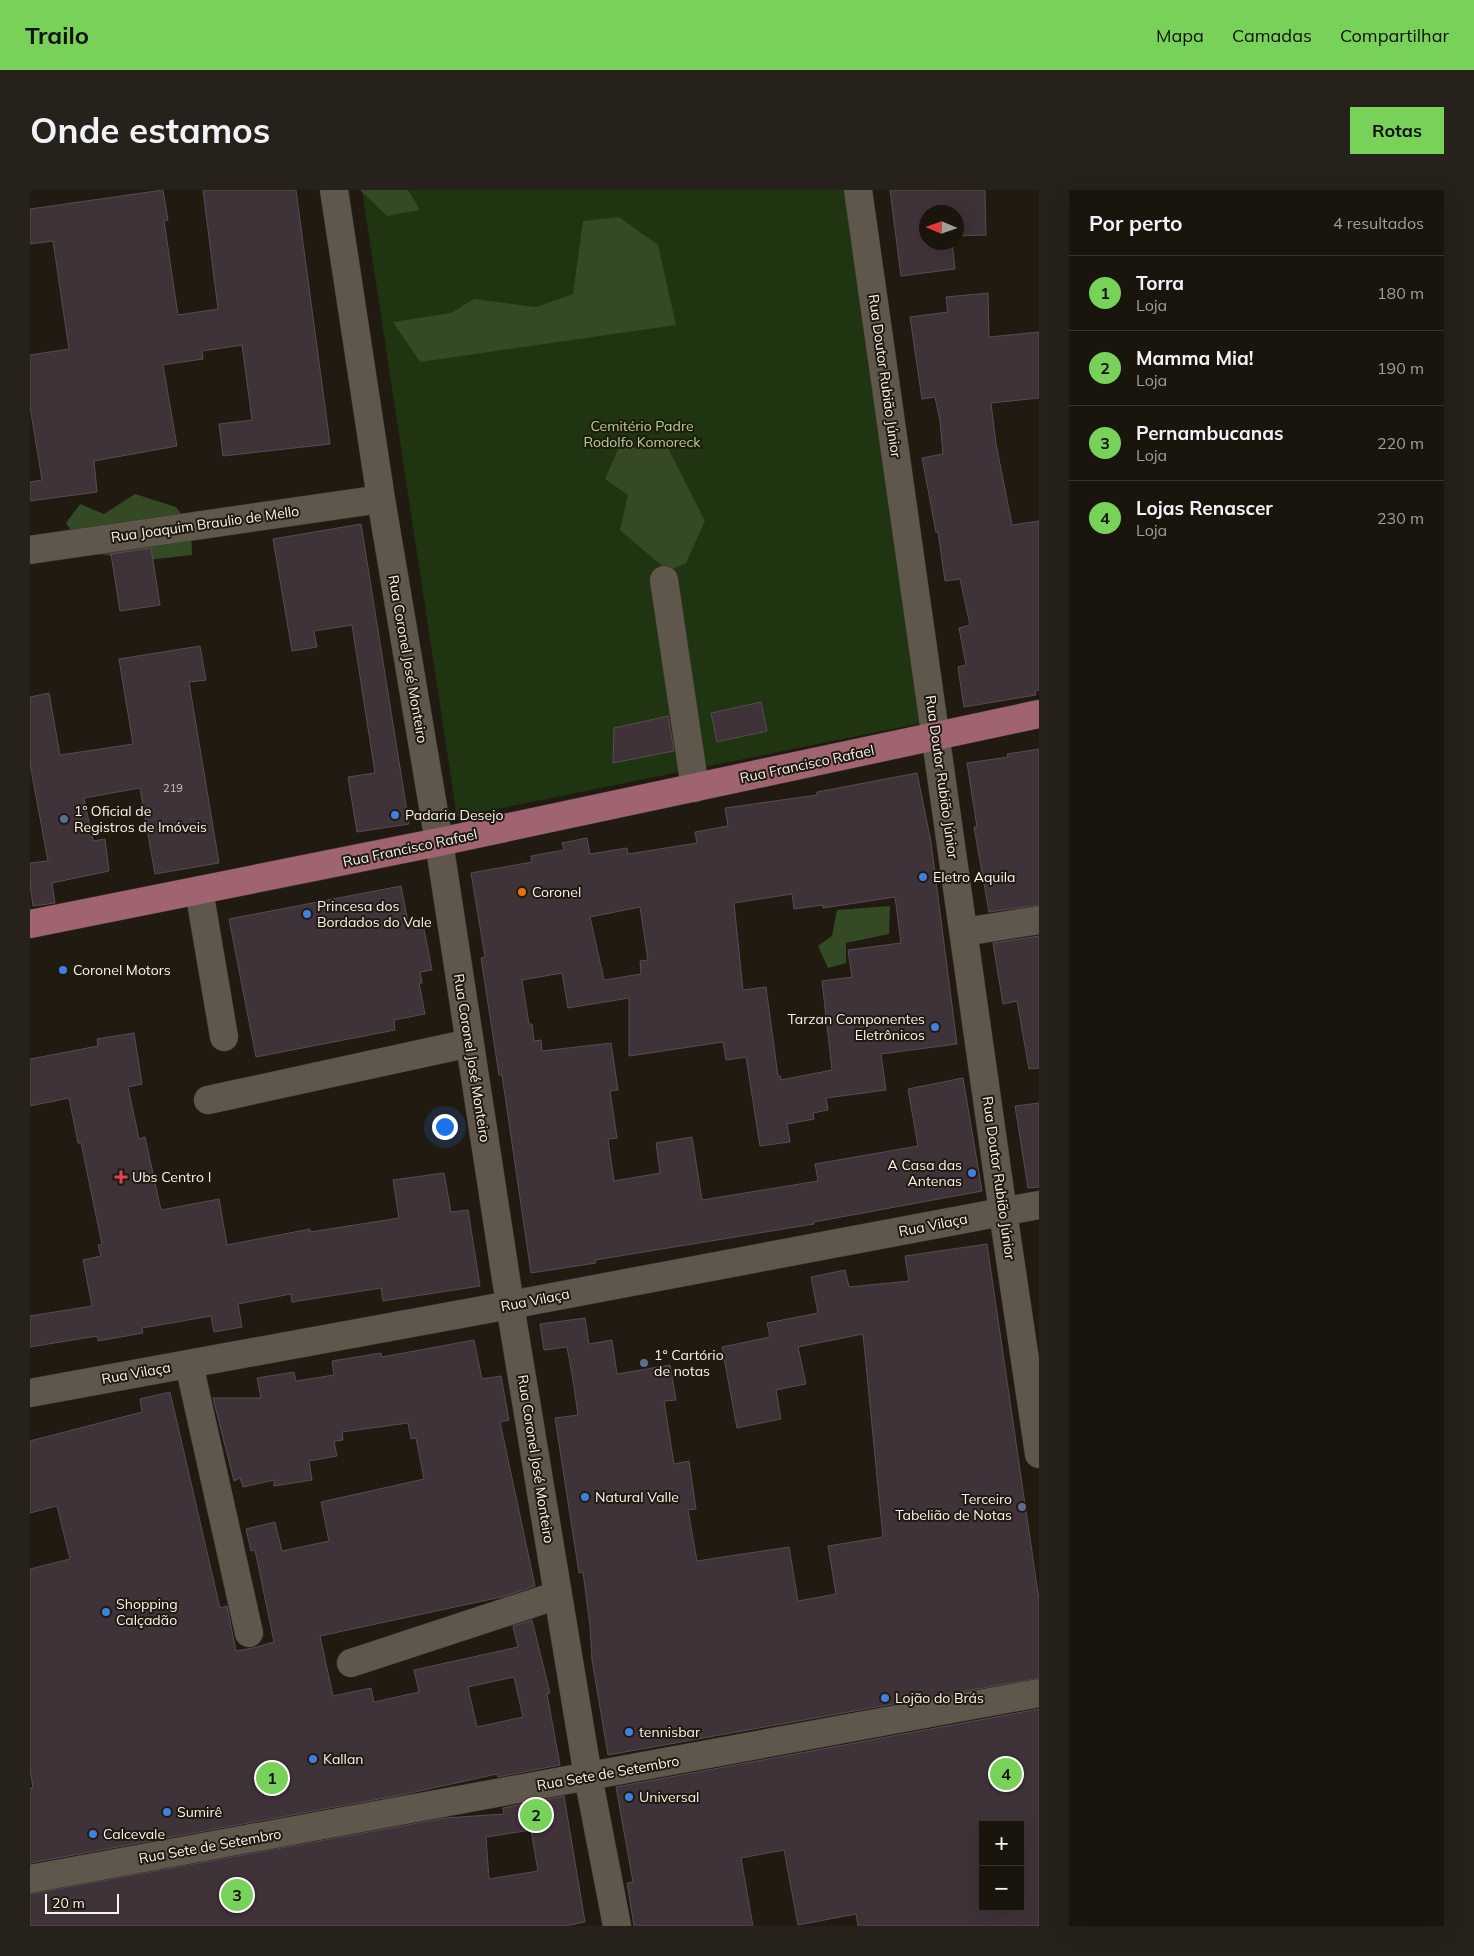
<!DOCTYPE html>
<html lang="pt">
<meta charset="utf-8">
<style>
:root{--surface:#19140c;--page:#26211a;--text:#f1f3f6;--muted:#9f9e9d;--line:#37332d;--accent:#78d158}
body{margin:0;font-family:Mulish,sans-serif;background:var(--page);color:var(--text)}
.controls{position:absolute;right:15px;bottom:15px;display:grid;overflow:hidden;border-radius:0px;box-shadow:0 5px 20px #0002}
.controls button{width:45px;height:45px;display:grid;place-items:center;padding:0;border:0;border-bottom:1px solid var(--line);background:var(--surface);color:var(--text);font:25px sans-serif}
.compass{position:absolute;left:889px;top:15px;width:45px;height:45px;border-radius:50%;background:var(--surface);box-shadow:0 5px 20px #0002;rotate:272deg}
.scale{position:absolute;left:15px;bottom:12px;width:74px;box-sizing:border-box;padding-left:5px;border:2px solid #f8f3ec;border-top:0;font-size:14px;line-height:18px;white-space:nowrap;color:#f8f3ec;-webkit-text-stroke:4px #211a10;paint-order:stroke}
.you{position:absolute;left:414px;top:936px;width:18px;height:18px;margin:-12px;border:4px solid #fff;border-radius:50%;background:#1a73e8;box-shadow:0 0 0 8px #1a73e833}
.badge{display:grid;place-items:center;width:32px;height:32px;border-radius:50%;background:var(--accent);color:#111;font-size:16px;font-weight:700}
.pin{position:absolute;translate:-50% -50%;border:2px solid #fff;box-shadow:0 1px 5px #0006}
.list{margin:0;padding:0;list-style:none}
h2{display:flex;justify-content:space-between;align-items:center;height:65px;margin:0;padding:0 20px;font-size:21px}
h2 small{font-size:16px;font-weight:400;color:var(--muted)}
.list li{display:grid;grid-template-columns:32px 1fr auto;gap:15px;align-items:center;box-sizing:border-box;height:75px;padding:0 20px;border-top:1px solid var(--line)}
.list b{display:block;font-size:19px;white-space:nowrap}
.list p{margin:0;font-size:16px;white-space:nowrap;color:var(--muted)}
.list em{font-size:16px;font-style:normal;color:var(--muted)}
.map{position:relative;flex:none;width:1009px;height:1736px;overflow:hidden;border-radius:0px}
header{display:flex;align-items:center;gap:30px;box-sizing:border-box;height:70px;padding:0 25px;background:var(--accent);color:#111}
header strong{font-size:24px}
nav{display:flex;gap:28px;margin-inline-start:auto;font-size:18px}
.intro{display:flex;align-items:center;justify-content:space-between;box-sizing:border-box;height:120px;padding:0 30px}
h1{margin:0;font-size:35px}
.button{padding:12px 22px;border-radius:0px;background:var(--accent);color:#111;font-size:18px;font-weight:700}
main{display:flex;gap:30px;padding:0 30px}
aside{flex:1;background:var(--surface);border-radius:0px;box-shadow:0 5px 20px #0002}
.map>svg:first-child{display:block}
.green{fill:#1f3411}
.forest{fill:#334a25}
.building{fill:#3f3239;stroke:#594b52;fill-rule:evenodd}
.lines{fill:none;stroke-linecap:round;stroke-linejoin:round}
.minor-casing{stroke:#3a3530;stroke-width:29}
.major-casing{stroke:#3a3530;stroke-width:29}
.minor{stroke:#5f574b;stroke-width:28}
.major{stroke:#a06471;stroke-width:28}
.shop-dot{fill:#3f7fe0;stroke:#211a10;stroke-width:2}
.service-dot{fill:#5c6f8a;stroke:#211a10;stroke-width:2}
.food-dot{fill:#e8710a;stroke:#211a10;stroke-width:2}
.health-dot{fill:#e0444e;stroke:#211a10;stroke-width:2}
.labels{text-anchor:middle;stroke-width:4;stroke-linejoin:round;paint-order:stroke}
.number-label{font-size:11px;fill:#cac3bf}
.street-label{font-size:14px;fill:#f8f3ec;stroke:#211a10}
.park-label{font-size:14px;fill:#acd495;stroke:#211a10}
.poi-label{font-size:14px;fill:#f8f3ec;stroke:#211a10;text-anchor:start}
</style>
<header>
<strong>Trailo</strong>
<nav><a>Mapa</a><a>Camadas</a><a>Compartilhar</a></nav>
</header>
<div class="intro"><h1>Onde estamos</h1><a class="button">Rotas</a></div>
<main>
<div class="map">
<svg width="1009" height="1736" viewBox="0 0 1009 1736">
<rect width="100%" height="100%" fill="#211a10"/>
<path class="green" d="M332,0H817L897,532L427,627Z"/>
<path class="forest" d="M330,0H378L390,20L357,26Z
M589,27L628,55L646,135L390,172L363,132L421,123L444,109L506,117L543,104L553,31Z
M589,257L638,258L675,331L656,373L638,381L590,340L598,305L575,289Z
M105,304L146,317L161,337L162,365L108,371L54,361L36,333L50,314L74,324Z
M860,716L859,744L816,753V773L798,778L788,756L802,746L807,720Z"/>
<path class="building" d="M133,0L138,30L134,31L148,125L188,119L173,0H266L300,254L193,266L189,234L222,230L212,155L172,161L173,169L133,175L147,256L64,271L67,302L0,311V292L12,290L0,217V165L39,159L23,51L0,54V19Z
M860,0H955L956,45L926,46V22H896V52H922L925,79L871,86Z
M958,103L959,147L1009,142V208L961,213L966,254L982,335L1009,331V500L1005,501L1006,505L934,517L928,477L936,475L929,438L940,435L930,389L915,391L908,342H906L892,268L913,264L910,231L905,207L892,209L880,127L918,122L916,107Z
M331,334L379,634L327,642L318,587L345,583L322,435L284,441L287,457L262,461L243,349Z
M121,358L130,415L90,421L81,364Z
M170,456L176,490L159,492L189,673L125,684L110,598L54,608L63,651L75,649L79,681L22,693L25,713L3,716L0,694V673L18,671L0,574V507L19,503L30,565L103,554L89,469Z
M731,512L737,541L687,552L681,523Z
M638,526L644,561L583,573L584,538Z
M1009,559V715L959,722L944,637H947L937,573L978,567L977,564Z
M887,583L901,652L927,854L851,864L856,900L796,908L798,920L783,923L784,929L757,934L760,952L730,956L716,867L696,870L693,852L599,866V808L538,818L532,783L492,790L499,834H502L504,851L511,850L512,861L581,853L588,900L580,901L587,948L578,949L584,991L630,983L626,953L662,947L672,1010L788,991L785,974L888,956L878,899L933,888L952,1001L784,1032V1034L565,1070L566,1073L501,1083L472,885H469L451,768L455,767L441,683L502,672L501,666L534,660L532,653L557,648L560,664L597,658L598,664L667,653L665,642L698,636L695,618L787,605V602ZM762,704L764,719L793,715V718L865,707L871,753L818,760L822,787L792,791L802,880L751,890L750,886H748L736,797L713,800L704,713ZM610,717L618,770L610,771L611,784L574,790L560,727Z
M371,696L379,737L393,734L402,780L390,782L392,793H389L395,824L364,830L365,840L226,867L199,729Z
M1009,746V878L999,879L987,811L973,814L963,753Z
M104,843L112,894L98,897L109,949L115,947L131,1020L189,1009L197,1055L280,1039V1042L369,1028L363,990L414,983L421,1022L438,1020L450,1096L353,1111L351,1098L262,1112L261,1104L208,1114L212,1137L184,1142L181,1126L112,1138L113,1143L68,1151L67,1146L0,1157V1126L62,1116L53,1070L71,1066L68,1055L72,1054L51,953H48L39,908L0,916V869L68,856L67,849Z
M1009,913V997L998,998L985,916Z
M957,1054L1009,1410V1488L578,1565L562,1470L560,1436L553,1382L549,1383L525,1228L548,1225L543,1190L537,1157L514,1160L510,1134L555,1128L559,1154L582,1150L587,1184L640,1175L646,1210L634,1211L644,1274L659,1271L666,1319L658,1320L667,1371L759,1357L768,1411L806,1404L798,1356L853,1347L833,1144L768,1157L776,1194L746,1200L751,1229L707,1238L692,1157L740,1147L737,1133L788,1123L781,1087L815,1080L819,1097L879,1091L875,1066Z
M444,1150L452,1189L471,1186L479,1230L470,1232L505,1396L476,1406L290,1446L303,1506L341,1498L344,1512L389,1502L384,1480L488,1457L483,1436L502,1430L520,1503L517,1504L530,1575L468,1587L467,1584L371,1605L0,1673V1598H3L0,1579V1379L40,1369L27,1316L0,1323V1251L112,1222L110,1209L140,1202L190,1418L197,1416L206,1461L223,1458L244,1452L225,1360L221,1361L216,1339L245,1332L252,1361L299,1351L291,1312L394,1289L386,1248L381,1249L378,1233L312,1242L313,1250L304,1251L307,1266L279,1271L282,1290L244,1296V1290L213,1297L210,1288L204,1291L183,1208H231L227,1188L264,1182L266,1191L304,1185L302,1171L351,1163L352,1167ZM484,1487L493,1527L447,1537L438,1497Z
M1009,1519V1736H828L826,1724L768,1735L754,1660L711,1668L723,1736H604L597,1693L603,1692L586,1597ZM953,1635H990V1717H953Z
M534,1606L555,1732L535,1736H0V1704L415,1628L474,1624L473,1618ZM501,1640L508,1681L459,1689L456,1647Z"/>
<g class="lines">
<defs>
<path id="minor" d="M304,0L351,309L409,652L480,1115L558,1586L587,1736
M828,0L973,1022L1009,1264
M0,360L351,309
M634,390L665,598
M169,700L194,847
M934,742L1009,730
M178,910L440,853
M159,1174L219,1443
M0,1203L480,1115L1009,1015
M321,1473L528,1405
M0,1689L1009,1503"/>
<path id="major" d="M0,734L409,652L1009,524"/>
</defs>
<use href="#minor" class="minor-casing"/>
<use href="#major" class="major-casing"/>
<use href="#minor" class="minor"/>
<use href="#major" class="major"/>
</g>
<g class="shop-dot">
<circle cx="365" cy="625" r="5"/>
<circle cx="893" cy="687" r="5"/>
<circle cx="277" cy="724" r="5"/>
<circle cx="33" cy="780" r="5"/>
<circle cx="905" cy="837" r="5"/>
<circle cx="942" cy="983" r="5"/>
<circle cx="555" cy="1307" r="5"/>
<circle cx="76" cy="1422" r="5"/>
<circle cx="855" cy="1508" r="5"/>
<circle cx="599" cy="1542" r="5"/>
<circle cx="283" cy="1569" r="5"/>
<circle cx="599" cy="1607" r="5"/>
<circle cx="137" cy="1622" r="5"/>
<circle cx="63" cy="1644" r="5"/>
</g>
<g class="service-dot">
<circle cx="34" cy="629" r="5"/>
<circle cx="614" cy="1173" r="5"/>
<circle cx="992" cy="1317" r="5"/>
</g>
<circle class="food-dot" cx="492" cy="702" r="5"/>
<path class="health-dot" d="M88.5 979.5h5v5h5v5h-5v5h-5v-5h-5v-5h5z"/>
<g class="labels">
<g class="number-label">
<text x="143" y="602">219</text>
</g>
<g class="street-label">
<text transform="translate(855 186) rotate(82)" y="5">Rua Doutor Rubião Júnior</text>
<text transform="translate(175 334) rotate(-8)" y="5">Rua Joaquim Braulio de Mello</text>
<text transform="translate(378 469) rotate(80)" y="5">Rua Coronel José Monteiro</text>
<text transform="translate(777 574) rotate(-12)" y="5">Rua Francisco Rafael</text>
<text transform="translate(912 587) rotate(82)" y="5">Rua Doutor Rubião Júnior</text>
<text transform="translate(380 658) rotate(-12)" y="5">Rua Francisco Rafael</text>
<text transform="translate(442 868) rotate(81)" y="5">Rua Coronel José Monteiro</text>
<text transform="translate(969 988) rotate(82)" y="5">Rua Doutor Rubião Júnior</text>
<text transform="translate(903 1035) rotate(-11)" y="5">Rua Vilaça</text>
<text transform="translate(505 1110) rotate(-11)" y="5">Rua Vilaça</text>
<text transform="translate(106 1183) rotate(-10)" y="5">Rua Vilaça</text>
<text transform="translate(506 1269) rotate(81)" y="5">Rua Coronel José Monteiro</text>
<text transform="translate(578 1583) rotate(-10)" y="5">Rua Sete de Setembro</text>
<text transform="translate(180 1656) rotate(-10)" y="5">Rua Sete de Setembro</text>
</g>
<g class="park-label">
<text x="612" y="241">Cemitério Padre<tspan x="612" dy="16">Rodolfo Komoreck</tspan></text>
</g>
<g class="poi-label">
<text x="44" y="626">1º Oficial de<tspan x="44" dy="16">Registros de Imóveis</tspan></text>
<text x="375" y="630">Padaria Desejo</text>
<text x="903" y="692">Eletro Aquila</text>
<text x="502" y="707">Coronel</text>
<text x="287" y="721">Princesa dos<tspan x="287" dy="16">Bordados do Vale</tspan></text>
<text x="43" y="785">Coronel Motors</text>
<text x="895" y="834" text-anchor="end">Tarzan Componentes<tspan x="895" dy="16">Eletrônicos</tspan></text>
<text x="932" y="980" text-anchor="end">A Casa das<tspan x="932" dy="16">Antenas</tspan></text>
<text x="102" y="992">Ubs Centro I</text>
<text x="624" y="1170">1° Cartório<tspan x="624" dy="16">de notas</tspan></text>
<text x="565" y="1312">Natural Valle</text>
<text x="982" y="1314" text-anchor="end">Terceiro<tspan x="982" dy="16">Tabelião de Notas</tspan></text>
<text x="86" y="1419">Shopping<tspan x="86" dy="16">Calçadão</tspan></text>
<text x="865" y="1513">Lojão do Brás</text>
<text x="609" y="1547">tennisbar</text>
<text x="293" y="1574">Kallan</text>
<text x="609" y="1612">Universal</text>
<text x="147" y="1627">Sumirê</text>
<text x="73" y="1649">Calcevale</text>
</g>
</g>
</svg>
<div class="controls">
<button>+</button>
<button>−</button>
</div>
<svg class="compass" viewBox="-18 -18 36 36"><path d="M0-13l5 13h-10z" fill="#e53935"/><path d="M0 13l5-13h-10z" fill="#9f9e9d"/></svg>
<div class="scale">20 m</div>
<div class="you"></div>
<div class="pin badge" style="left:242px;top:1588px">1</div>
<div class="pin badge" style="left:506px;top:1625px">2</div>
<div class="pin badge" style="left:207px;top:1705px">3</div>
<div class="pin badge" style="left:976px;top:1584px">4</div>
</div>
<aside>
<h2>Por perto<small>4 resultados</small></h2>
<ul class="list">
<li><span class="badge">1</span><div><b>Torra</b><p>Loja</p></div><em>180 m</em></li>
<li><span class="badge">2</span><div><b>Mamma Mia!</b><p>Loja</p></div><em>190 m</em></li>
<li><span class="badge">3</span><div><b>Pernambucanas</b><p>Loja</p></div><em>220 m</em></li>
<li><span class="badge">4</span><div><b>Lojas Renascer</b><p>Loja</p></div><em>230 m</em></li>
</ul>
</aside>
</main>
